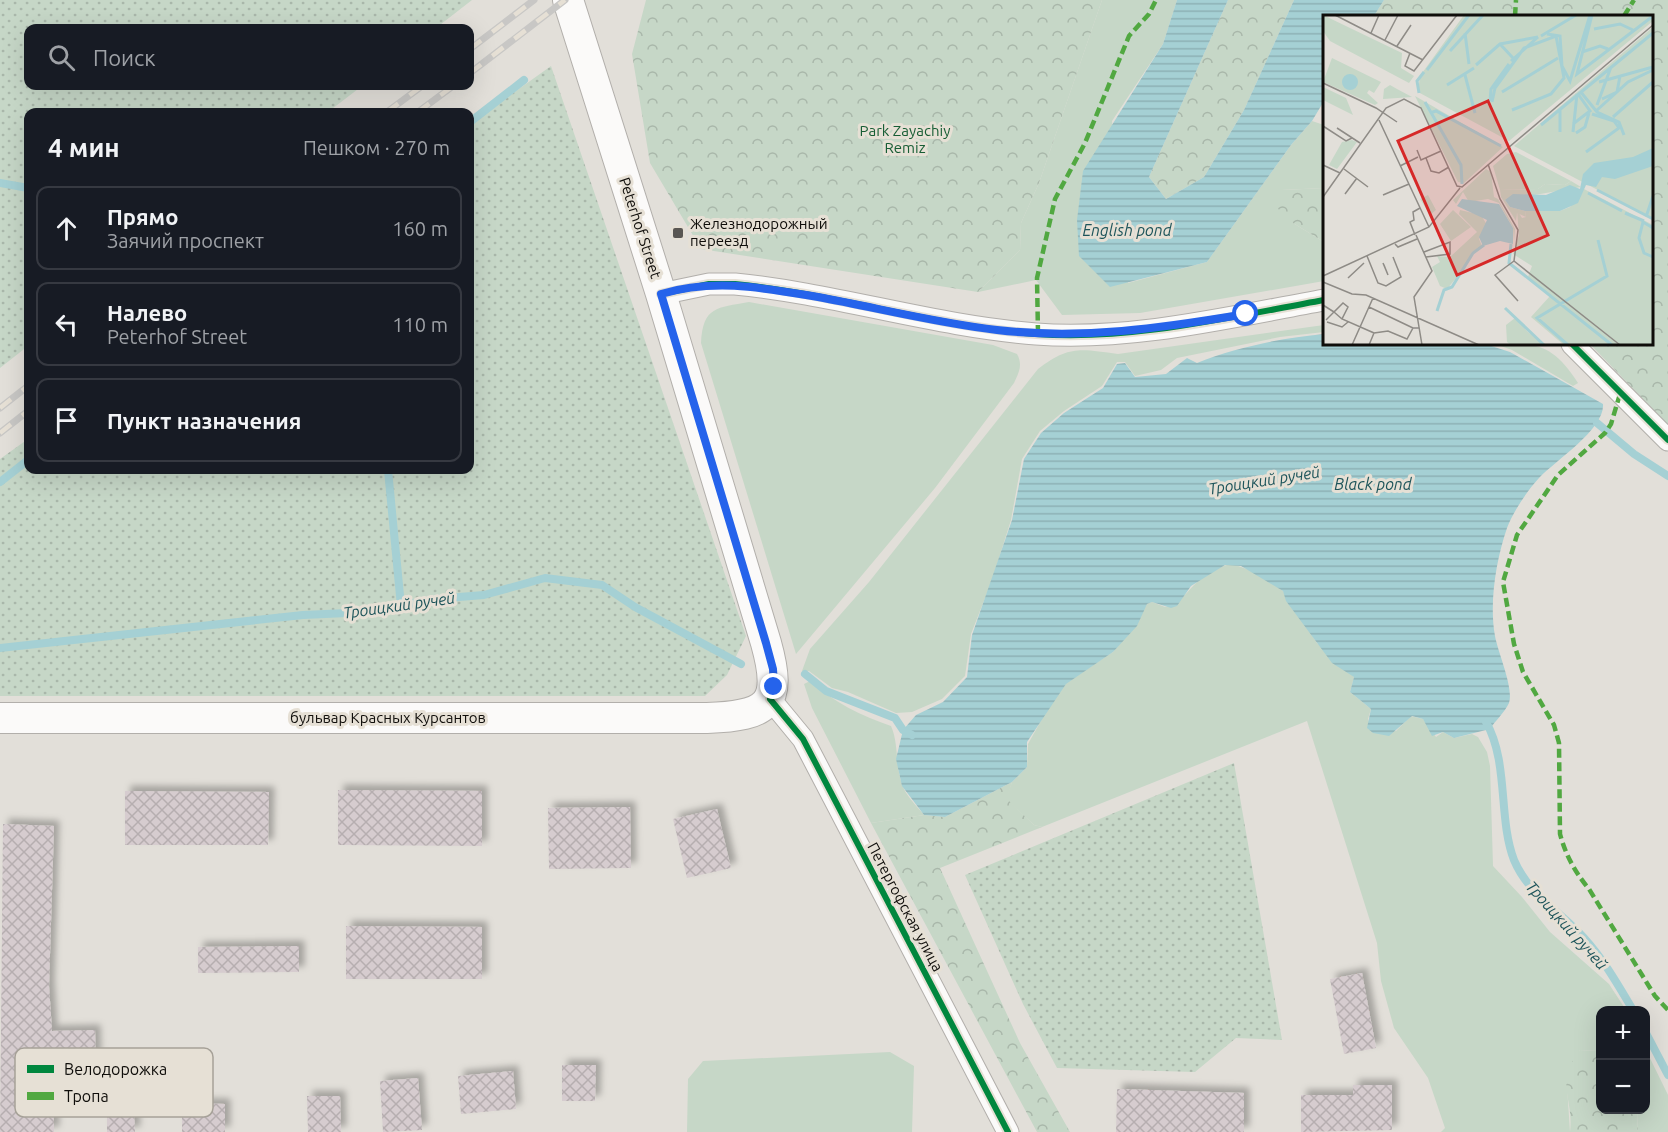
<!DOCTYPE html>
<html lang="ru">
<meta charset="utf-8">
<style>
:root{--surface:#171b24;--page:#20242c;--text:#f1f3f6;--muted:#9ea1a6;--line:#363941}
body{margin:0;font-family:Ubuntu,sans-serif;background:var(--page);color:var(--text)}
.controls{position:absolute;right:18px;bottom:18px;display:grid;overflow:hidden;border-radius:12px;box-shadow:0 6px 24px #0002}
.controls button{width:54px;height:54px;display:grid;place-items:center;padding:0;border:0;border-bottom:2px solid var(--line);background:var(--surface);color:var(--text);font:30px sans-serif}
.stop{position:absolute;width:18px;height:18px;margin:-14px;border:4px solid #2563eb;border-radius:50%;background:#fff}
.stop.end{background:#2563eb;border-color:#fff;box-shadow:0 2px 6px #0008}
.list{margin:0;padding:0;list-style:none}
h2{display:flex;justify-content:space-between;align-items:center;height:78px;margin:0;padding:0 24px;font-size:26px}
h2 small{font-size:20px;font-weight:400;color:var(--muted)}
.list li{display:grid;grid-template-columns:39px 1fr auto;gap:18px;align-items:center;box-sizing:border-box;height:84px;margin:0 12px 12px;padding:0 12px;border:2px solid var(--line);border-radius:12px}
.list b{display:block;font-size:22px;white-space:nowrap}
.list p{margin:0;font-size:20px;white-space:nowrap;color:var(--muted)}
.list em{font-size:20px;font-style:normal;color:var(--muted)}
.icon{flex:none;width:33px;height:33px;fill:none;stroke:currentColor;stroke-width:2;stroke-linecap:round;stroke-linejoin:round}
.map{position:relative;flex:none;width:1668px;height:1132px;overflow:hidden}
.search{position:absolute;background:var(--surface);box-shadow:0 6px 24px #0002;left:24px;top:24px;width:450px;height:66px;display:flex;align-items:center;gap:15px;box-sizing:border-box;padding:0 21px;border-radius:12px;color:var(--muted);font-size:22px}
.panel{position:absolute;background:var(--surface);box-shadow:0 6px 24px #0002;left:24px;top:108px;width:450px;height:366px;border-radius:12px}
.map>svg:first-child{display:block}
.grass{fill:#c6d7c7}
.forest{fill:url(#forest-crowns)}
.park{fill:url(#park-dots)}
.water{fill:url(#water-rules)}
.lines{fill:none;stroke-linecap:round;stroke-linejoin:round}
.stream{stroke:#a5d0d4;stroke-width:8}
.building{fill:url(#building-cross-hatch);filter:url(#shadow)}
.street-casing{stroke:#b2afab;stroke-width:23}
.secondary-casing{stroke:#b2afab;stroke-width:32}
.street{stroke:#fbfaf9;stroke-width:21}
.secondary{stroke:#fbfaf9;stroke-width:30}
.rail-casing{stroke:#c8c7c5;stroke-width:7}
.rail{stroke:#e6e0d5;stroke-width:4.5;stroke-dasharray:14;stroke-linecap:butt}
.quiet{stroke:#51a841;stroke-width:4.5;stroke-dasharray:9 4.5;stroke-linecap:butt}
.cycleway-casing{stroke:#e6e0d5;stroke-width:10}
.cycleway{stroke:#00873e;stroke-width:6}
.route{stroke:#2563eb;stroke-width:8}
.poi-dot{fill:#595652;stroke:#e6e0d5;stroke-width:2}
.labels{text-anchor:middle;stroke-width:6;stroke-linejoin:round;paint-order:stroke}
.park-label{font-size:15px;fill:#175d34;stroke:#e6e0d5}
.poi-label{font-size:15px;fill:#0f0d0a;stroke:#e6e0d5;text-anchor:start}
.street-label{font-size:15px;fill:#0f0d0a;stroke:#e6e0d5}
.water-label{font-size:16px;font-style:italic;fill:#1d545a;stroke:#e6e0d5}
.inset-river{fill:none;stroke:#a5d0d4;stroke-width:3}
.inset-road{fill:none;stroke:#8e8b86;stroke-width:1.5}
.view{fill:#d62828;fill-opacity:0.15;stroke:#d62828;stroke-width:3}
.inset-edge{fill:none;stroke:#0f0d0a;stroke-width:3}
.key{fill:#e6e0d5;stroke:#a6a198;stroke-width:1.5}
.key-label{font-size:16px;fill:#0f0d0a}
</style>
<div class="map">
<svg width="1668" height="1132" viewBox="0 0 1668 1132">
<defs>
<pattern id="forest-crowns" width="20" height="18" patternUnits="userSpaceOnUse" patternTransform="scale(1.5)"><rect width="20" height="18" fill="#c6d7c7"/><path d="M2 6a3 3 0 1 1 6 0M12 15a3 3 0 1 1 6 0" fill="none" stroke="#a9b7aa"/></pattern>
<pattern id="park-dots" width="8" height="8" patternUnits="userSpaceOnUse" patternTransform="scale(1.5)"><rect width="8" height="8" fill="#c6d7c7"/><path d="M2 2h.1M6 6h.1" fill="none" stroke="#a9b7aa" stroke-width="1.8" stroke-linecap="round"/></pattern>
<pattern id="water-rules" width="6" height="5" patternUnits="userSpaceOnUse" patternTransform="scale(1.5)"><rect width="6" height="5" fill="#a5d0d4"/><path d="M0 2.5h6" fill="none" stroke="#8db1b5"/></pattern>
<pattern id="building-cross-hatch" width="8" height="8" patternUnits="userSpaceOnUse" patternTransform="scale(1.5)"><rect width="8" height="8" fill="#d6cccf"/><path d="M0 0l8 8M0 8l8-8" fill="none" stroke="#b6aeb0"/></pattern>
<filter id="shadow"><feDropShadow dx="5.5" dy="-5.5" stdDeviation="3" flood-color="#0004"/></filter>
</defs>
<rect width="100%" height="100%" fill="#e2dfd9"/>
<path class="grass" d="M1102,0H1177L1163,44L1112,121L1128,283L1207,262L1291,145L1312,121L1324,125V188L1282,190L1293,223L1324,242V281L1140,313L1062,315L1036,280L978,292L1020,250L1021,223L1039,183Z
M749,302L993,345L1017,354C1023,365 1019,372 1014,383L935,488L796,654L701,343C703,306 717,308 749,302Z
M1324,325V332L1280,337L1177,358L1161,370L1135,376L1125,362H1117L1102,386L1064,411L1040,431L1022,459L1011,520L992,580L971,634L965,676L942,699L912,712L896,713L848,692L832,688L809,671H802L810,649L869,582L1038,369C1069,345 1081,349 1118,354Z
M1495,344C1537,343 1553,344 1578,383L1573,386L1512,350Z
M1233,564L1257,573L1283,591L1317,643L1354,677L1350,692L1371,709L1368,719L1373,733L1396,731L1411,716L1423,719L1436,737L1443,732L1454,738L1472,734L1478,737L1487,752L1490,766L1493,866L1522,897L1550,932L1609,984L1626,1010H1600V1051L1580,1050L1567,1086L1570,1132H1441L1445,1128L1428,1078L1394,1028L1381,981L1377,943L1307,721L1042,827L1034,825L1006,799L1012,782L1027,767L1028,744L1047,710L1066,683L1113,652L1147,604L1152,602L1165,607L1176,606C1190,588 1209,566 1233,564Z
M810,681C833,702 862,716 891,726C899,744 895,765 902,784C905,795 917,806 924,815L871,823L812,708L804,684Z
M1646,1050L1668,1095V1132H1638L1637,1110H1646Z
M890,1052L914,1066L912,1132H687L688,1079L703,1061Z"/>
<path class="forest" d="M646,0H1102L1039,183L1021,223L1020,250L978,292L701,249L650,163L632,54Z
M1228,0H1294L1244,110L1204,177L1166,199L1149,177Z
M1384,0H1668V425L1590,344H1652V16H1374Z
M1324,188V242L1293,223L1273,204L1282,190Z
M1012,782L1007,799L1034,825L1042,827L940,868L1020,1043L1070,1132H1037L871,823L924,815L945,817Z
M1580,1050L1600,1051V1110H1637L1638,1132H1570C1574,1097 1554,1084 1580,1050Z"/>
<path class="park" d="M0,0H472L436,28H28V86H362L328,112H28V346L0,368Z
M551,66L746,636L727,675L705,696H0V459L28,439V470H470V124Z
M1234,763L1282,1040L1236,1038L1195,1072L1057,1068L1023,1004L965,875Z"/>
<path class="water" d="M1177,0H1228L1149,177L1166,199L1204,177L1244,110L1294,0H1384L1374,16H1324V101L1312,121L1291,145L1207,262L1110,287L1079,256L1077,220L1083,171L1163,44Z
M1324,334V344H1485L1510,352L1603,404C1605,429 1556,460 1539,478C1527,491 1513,512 1507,528C1496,560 1489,603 1495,636C1498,653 1514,688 1509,703C1505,712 1495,721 1490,729L1454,738L1443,732L1432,736L1423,719L1412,716L1389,736L1373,733L1367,728L1371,709L1350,692L1354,677L1332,663L1286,601L1283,591L1241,566L1225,565L1191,586L1177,606L1171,608L1152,602L1147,604L1137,626L1113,652L1066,684L1027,742V767L1012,782L945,817L924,815L902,786L896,759L903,730L916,715L943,702L967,677L972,635L1012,520L1024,459L1041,433L1064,413L1103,388L1117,364L1125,363L1135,377L1166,374L1187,358L1197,363C1237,347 1282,338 1324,334Z"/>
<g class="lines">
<path class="stream" d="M470,122L524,80
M0,183L28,188
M1597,423L1634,454L1668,476
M388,470L401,606
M0,482L28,460
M0,648L303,615L370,612L434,599L484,595L545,578L602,585L635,607L741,664
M805,674L826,691L895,718L903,730L912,735
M1486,722C1509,762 1498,819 1514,860C1528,894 1561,912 1584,938C1604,960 1618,985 1633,1010
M1646,1033L1668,1075"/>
</g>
<path class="building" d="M338,790L482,791V846L338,845Z
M125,791L269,792L268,845H125Z
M630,807L631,868L549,869L548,808Z
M717,809L731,868L687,878L673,819Z
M3,824L54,826L49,986L52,1031L95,1030L96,1065L53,1066L54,1132H0Z
M346,926L482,927V979H346Z
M299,946V972L198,973V947Z
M1362,973L1376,1048L1344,1054L1330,979Z
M562,1065H596L595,1101H562Z
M513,1071L516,1109L461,1114L458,1076Z
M418,1078L422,1130L383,1132L380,1081Z
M1353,1085H1392V1130L1301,1132V1095H1353Z
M1117,1089L1244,1093V1132H1116Z
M307,1096H340L341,1132H308Z
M182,1103L225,1104V1132H182Z
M134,1109L135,1132H107V1111Z"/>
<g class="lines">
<defs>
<path id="street" d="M661,294L709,284H735C836,294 934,326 1036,334C1132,341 1230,317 1324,300
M1572,344L1668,440
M770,699L803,739L1008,1132"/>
<path id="secondary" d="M0,718H707C769,716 783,704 766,643L661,294L568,0"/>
</defs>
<use href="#street" class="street-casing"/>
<use href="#secondary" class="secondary-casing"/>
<use href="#street" class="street"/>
<use href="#secondary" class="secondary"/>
<defs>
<path id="rail" d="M470,49L534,0
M470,73L565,0
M387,112L422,86
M418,112L453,86
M0,408L28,386
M0,433L28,411"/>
</defs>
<use href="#rail" class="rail-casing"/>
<use href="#rail" class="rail"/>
<path class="quiet" d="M1515,16L1516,0
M1624,16L1634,0
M1038,334L1037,278L1055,199L1085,143L1129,36L1149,14L1156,0
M1620,394L1611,424L1605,433L1558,475L1517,535L1503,582L1514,644L1523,672L1554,725L1559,743L1560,834C1566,856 1575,872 1589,889L1655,996L1668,1010"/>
<defs>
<path id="cycleway" d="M661,294L709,284H735C836,294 934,326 1036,334C1132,341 1230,317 1324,300
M1572,344L1668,440
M770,699L803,739L1008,1132"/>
</defs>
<use href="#cycleway" class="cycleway-casing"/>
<use href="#cycleway" class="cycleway"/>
</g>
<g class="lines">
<path class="route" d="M774,687L773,669L766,643L661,294C715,278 764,288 818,297C878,308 937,323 997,330C1082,340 1162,328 1246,314"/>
</g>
<rect class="poi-dot" x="672" y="227" width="12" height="12" rx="3"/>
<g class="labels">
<g class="park-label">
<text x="905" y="136">Park Zayachiy<tspan x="905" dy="17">Remiz</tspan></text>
</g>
<g class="poi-label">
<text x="690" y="229">Железнодорожный<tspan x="690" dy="17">переезд</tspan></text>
</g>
<g class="street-label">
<text transform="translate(640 228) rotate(72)" y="5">Peterhof Street</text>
<text x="388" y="723">бульвар Красных Курсантов</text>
<text transform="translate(905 907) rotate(62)" y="5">Петергофская улица</text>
</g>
<g class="water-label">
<text x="1127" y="236">English pond</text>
<text transform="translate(1264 480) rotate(-9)" y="6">Троицкий ручей</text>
<text x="1373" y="490">Black pond</text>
<text transform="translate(399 605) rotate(-8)" y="6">Троицкий ручей</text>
<text transform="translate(1567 925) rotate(48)" y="6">Троицкий ручей</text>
</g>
</g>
<g transform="translate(1323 15)">
<rect width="330" height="330" fill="#e2dfd9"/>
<path d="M0,72L23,83L30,100L0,85ZM29,125L34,127L14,154L6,150L19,127ZM163,154L168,157L171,182L175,184L192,214L191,226L190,213L176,188L165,184L146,187L140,177L133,189L130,185ZM248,166L258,172L182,185L187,192L202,196L203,202L194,198L193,206L178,182L177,175L215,174L222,169L242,170ZM105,180L113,195L107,200L97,184ZM137,195L158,200L164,210L156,224L159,231L149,237L143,251L124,274L117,271L109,252L117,247L114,241L127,242L154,217L136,199Z" fill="#c6d7c7"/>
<path d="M9,43L58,67L51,78L46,75L44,78L55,88L52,90L0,67ZM193,137L248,166L242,170L222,169L215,174L177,175L170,151L184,139ZM261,174L330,210V330H241L208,302L227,281L205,262L209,251L190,239L196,220L194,195L199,203L203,202L202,196H237L247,192ZM192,303L205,317L221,330H188L184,327L183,310Z" fill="#c6d7c7"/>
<path d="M0,0L79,38L78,53L91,61L86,68L7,26L0,16ZM141,0H330V6L186,126L95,77L97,61ZM330,12V204L191,131ZM67,70L74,74L89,82L60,84L61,74ZM92,81L99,85L180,132L141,168L135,167ZM130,195L148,212L128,226L117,209Z" fill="#c6d7c7"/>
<path d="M19 67a8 8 0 1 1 16 0a8 8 0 1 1-16 0ZM330,133V151L292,164L279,162L273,172L263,170L255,188L237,196H202L187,192L182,185L190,179L223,180L247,170L257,174L260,159L271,148L310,142ZM139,184L176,189L190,213V229L177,226L160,231L156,222L164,205L134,191Z" fill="#a5d0d4"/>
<path class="inset-river" d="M269,0L254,59L330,1M271,14L297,9L310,15M142,18L146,49M224,19L237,21L239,51L247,66L267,0M218,21L253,0M177,29L190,43M127,36L160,0M259,37L277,31L285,34M188,46L215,22M153,50L177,29L215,22M104,55L146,0M142,60L152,98M276,67L330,52M124,70L151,53M257,76L274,97L296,107L301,120M179,77L235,43M96,78L94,66L101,57M279,84L294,77L297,61M167,86L168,74L186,49M102,87L138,150L139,169M169,87L172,73L201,33L233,21L241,63L228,79L189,95M274,90L288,52M237,94V117M273,96L305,67L330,55M107,98L113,96L178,131M290,102L330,67M250,109L267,96L255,79M218,110L330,18M250,117L254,79M253,118L262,112L266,98M263,137L296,113L291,106L269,99M274,175L330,204M265,178L299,196M302,198L321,206M323,202L330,181M330,213L320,207L316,223L321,238L330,242M188,229L186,248L289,330M182,293L221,330M114,296L121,275L129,272L150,238L161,230M245,330L214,303L284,261L275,225"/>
<path class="inset-road" d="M12,0L100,45M48,18L56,0M62,25L75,0M74,31L88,10M87,38L82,51L91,56L134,0M0,68L53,93L74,107M56,105L106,212M0,111L23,126L29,123M14,113L37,128M94,135L98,145L118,136M103,143L108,156L116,158L126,152M165,149L177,184L195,215L191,246L297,330M0,150L17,158M77,151L95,142M21,154L45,172M22,179L34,163M60,180L86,169M0,182L63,93L81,84L98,93L134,171L139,172L330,10M92,220L87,207L91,205L90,197L97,193M93,220L109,256L91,282L99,330M72,229L75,232L94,224M101,237L127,227V239L103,242M44,241L55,268L63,271L78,262L70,242M191,246L172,260L195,286M60,248L65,260L61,250M0,261L106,212L137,173M25,263L41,248M0,267L29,279L43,280L156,330M0,290L11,297L3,305M46,292L90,313M19,304L11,297L20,288L25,292L19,304L51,318L46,330M4,307L19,312L25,307M51,318L65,316L84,324L90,313H96M29,330L50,283"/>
<path class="view" d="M165,86L225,220L134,260L75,126Z"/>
<rect width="330" height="330" class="inset-edge"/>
</g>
<rect x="15" y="1048" width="198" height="69" rx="9" class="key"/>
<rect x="27" y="1065" width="27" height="8" fill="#00873e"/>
<rect x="27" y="1092" width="27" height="8" fill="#51a841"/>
<g class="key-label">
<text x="64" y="1075">Велодорожка</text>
<text x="64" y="1102">Тропа</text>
</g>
</svg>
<div class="controls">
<button>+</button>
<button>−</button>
</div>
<div class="stop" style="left:1246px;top:314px"></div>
<div class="stop end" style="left:774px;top:687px"></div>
<div class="search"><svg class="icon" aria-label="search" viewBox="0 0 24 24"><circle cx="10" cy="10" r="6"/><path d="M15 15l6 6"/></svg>Поиск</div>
<section class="panel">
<h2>4 мин<small>Пешком · 270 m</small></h2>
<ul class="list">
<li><svg class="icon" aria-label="ahead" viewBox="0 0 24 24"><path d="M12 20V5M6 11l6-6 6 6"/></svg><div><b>Прямо</b><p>Заячий проспект</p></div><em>160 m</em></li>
<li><svg class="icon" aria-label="left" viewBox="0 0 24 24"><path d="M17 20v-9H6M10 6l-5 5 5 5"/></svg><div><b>Налево</b><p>Peterhof Street</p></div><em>110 m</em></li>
<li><svg class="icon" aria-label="arrive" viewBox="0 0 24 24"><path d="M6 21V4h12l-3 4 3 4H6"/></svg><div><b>Пункт назначения</b></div></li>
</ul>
</section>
</div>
